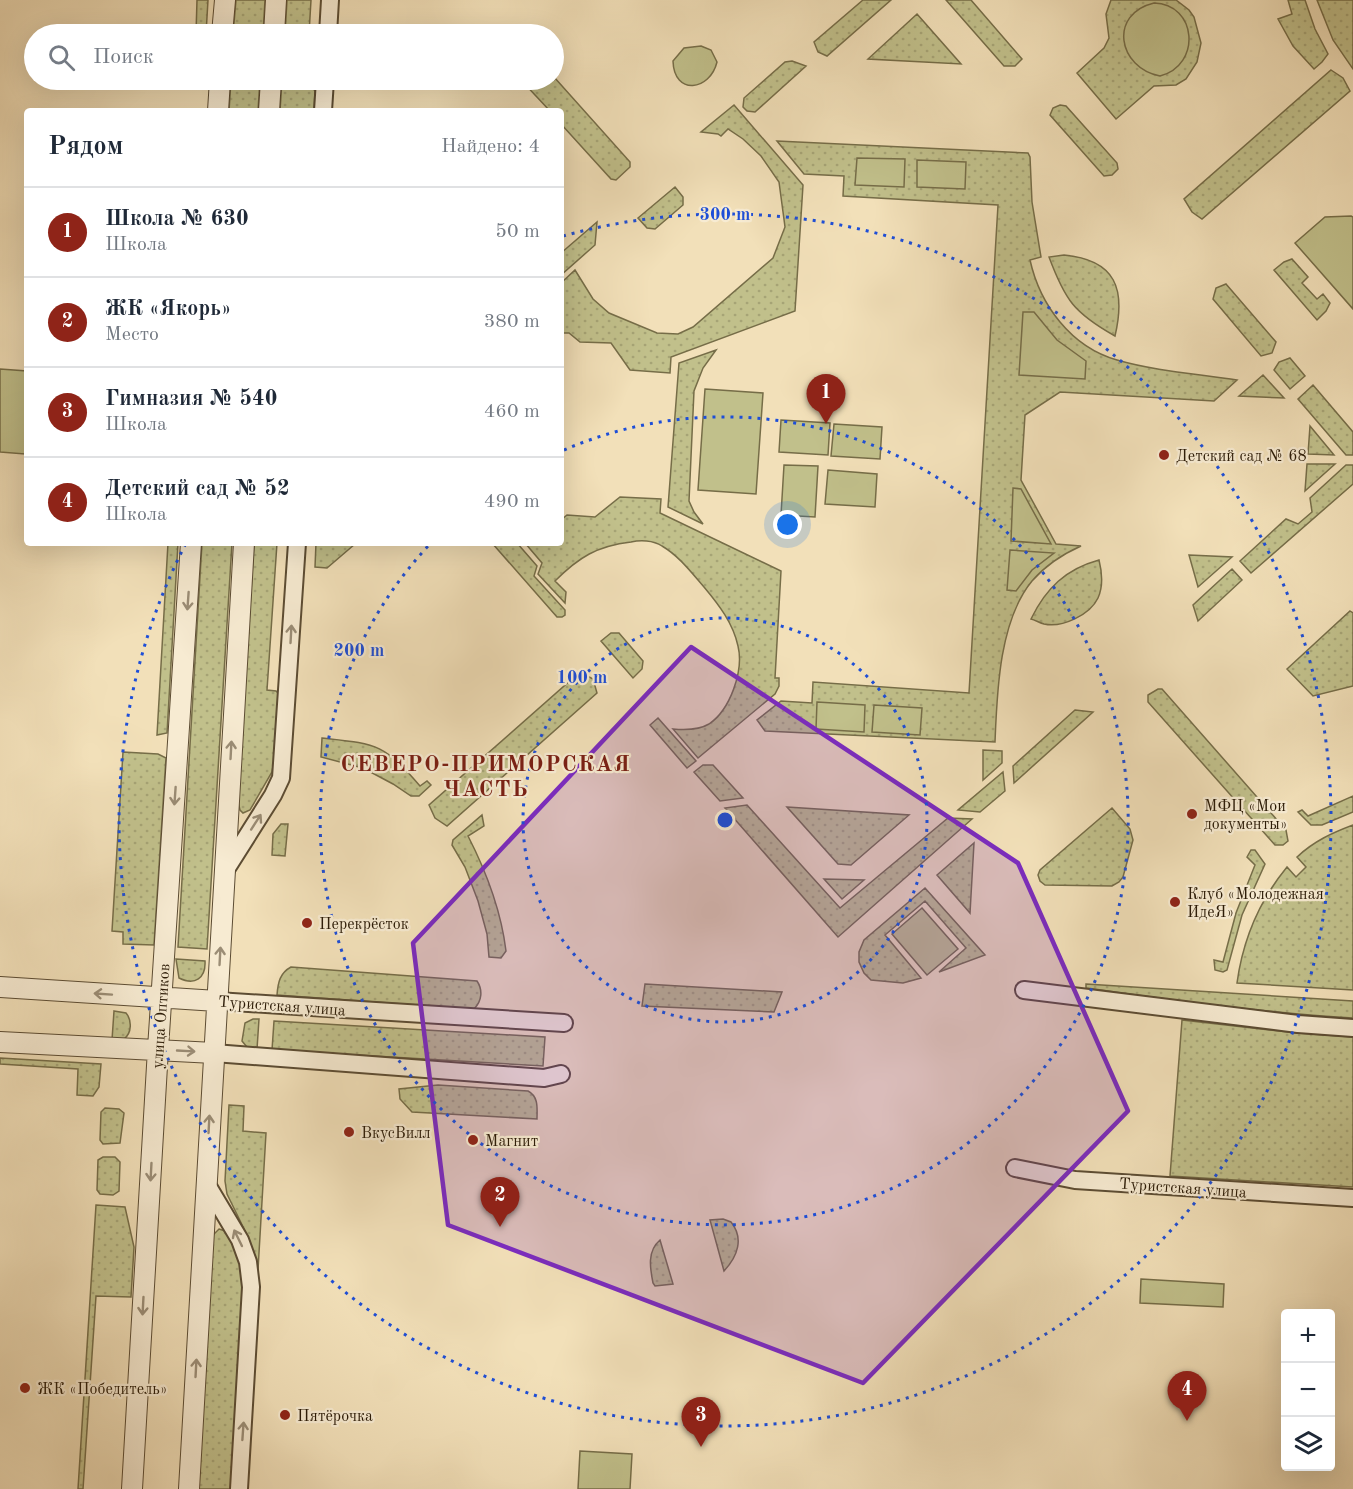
<!DOCTYPE html>
<html lang="ru">
<meta charset="utf-8">
<style>
:root{--surface:#fff;--page:#f6f6f7;--text:#1f2937;--muted:#747a83;--line:#e0e1e3;--accent:#8f2418}
body{margin:0;font-family:"Old Standard TT",serif;background:var(--page);color:var(--text)}
.controls{position:absolute;right:18px;bottom:18px;display:grid;overflow:hidden;border-radius:6px;box-shadow:0 6px 24px #0002}
.controls button{width:54px;height:54px;display:grid;place-items:center;padding:0;border:0;border-bottom:2px solid var(--line);background:var(--surface);color:var(--text);font:30px sans-serif}
.you{position:absolute;left:788px;top:525px;width:21px;height:21px;margin:-15px;border:4px solid #fff;border-radius:50%;background:#1a73e8;box-shadow:0 0 0 9px #1a73e833}
.badge{display:grid;place-items:center;width:39px;height:39px;border-radius:50%;background:var(--accent);color:#fff;font-size:20px;font-weight:700}
.pin{position:absolute;translate:-50% -50px;filter:drop-shadow(0 2px 3px #0008)}
.pin::after{content:'';position:absolute;top:32px;width:21px;height:18px;background:inherit;clip-path:polygon(0 0,100% 0,50% 100%)}
.list{margin:0;padding:0;list-style:none}
h2{display:flex;justify-content:space-between;align-items:center;height:78px;margin:0;padding:0 24px;font-size:26px}
h2 small{font-size:20px;font-weight:400;color:var(--muted)}
.list li{display:grid;grid-template-columns:39px 1fr auto;gap:18px;align-items:center;box-sizing:border-box;height:90px;padding:0 24px;border-top:2px solid var(--line)}
.list b{display:block;font-size:22px;white-space:nowrap}
.list p{margin:0;font-size:20px;white-space:nowrap;color:var(--muted)}
.list em{font-size:20px;font-style:normal;color:var(--muted)}
.icon{flex:none;width:33px;height:33px;fill:none;stroke:currentColor;stroke-width:2;stroke-linecap:round;stroke-linejoin:round}
.map{position:relative;flex:none;width:1353px;height:1489px;overflow:hidden}
.search{position:absolute;background:var(--surface);box-shadow:0 6px 24px #0002;left:24px;top:24px;width:540px;height:66px;display:flex;align-items:center;gap:15px;box-sizing:border-box;padding:0 21px;border-radius:33px;color:var(--muted);font-size:22px}
.panel{position:absolute;background:var(--surface);box-shadow:0 6px 24px #0002;left:24px;top:108px;width:540px;height:438px;border-radius:6px}
.map>svg:first-child{display:block}
.grass{fill:url(#grass-dots);stroke:#766d48;stroke-width:1.5}
.green{fill:#c1c08b;stroke:#766d48;stroke-width:1.5}
.lines{fill:none;stroke-linecap:round;stroke-linejoin:round}
.minor-casing{stroke:#5c4c33;stroke-width:20}
.tertiary-casing{stroke:#5c4c33;stroke-width:22}
.minor{stroke:#f7ebd2;stroke-width:16}
.tertiary{stroke:#f7ebd2;stroke-width:20}
.oneway{stroke:#9b8d76}
.marked{fill:#7b2cbf;fill-opacity:0.2;stroke:#7b2cbf;stroke-width:4.5;stroke-linejoin:round}
.ring{fill:none;stroke:#1d4ed8;stroke-width:3;stroke-dasharray:3 6}
.poi-dot{fill:#8f2418;stroke:#f7ebd2;stroke-width:2}
.labels{text-anchor:middle;stroke-width:4.5;stroke-linejoin:round;paint-order:stroke}
.poi-label{font-size:16px;fill:#2a1a06;stroke:#f7ebd2;text-anchor:start}
.street-label{font-size:16px;fill:#2a1a06;stroke:#f7ebd2}
.district-label{font-size:22px;font-weight:bold;letter-spacing:1.5px;fill:#7a1f14;stroke:#f7ebd2}
.centre{fill:#1d4ed8;stroke:#f7ebd2;stroke-width:3}
.ring-label{font-size:18px;text-anchor:middle;font-weight:bold;fill:#1d4ed8;stroke:#f7ebd2;stroke-width:4.5;stroke-linejoin:round;paint-order:stroke}
</style>
<div class="map">
<svg width="1353" height="1489" viewBox="0 0 1353 1489">
<defs>
<pattern id="grass-dots" width="8" height="8" patternUnits="userSpaceOnUse" patternTransform="scale(1.5)"><rect width="8" height="8" fill="#c1c08b"/><path d="M2 2h.1M6 6h.1" fill="none" stroke="#a6a476" stroke-width="1.8" stroke-linecap="round"/></pattern>
</defs>
<rect width="100%" height="100%" fill="#f2e0b9"/>
<filter id="stains"><feTurbulence type="fractalNoise" baseFrequency=".00333" numOctaves="4"/><feColorMatrix values="0 0 0 0 .2 0 0 0 0 .09 0 0 0 0 .02 0 0 0 .5 -.17"/></filter>
<radialGradient id="worn" r=".72"><stop offset=".6" stop-color="#630" stop-opacity="0"/><stop offset="1" stop-color="#630" stop-opacity=".3"/></radialGradient>
<path class="grass" d="M197,0H208L206,34H196Z
M236,0H265L263,34H233Z
M287,0H311L309,34H285Z
M863,0H891L827,56L818,52L814,42Z
M946,0H971L1022,59L1015,66H1004Z
M1111,0H1176L1189,10L1194,17L1201,43L1197,62L1186,79L1176,85L1154,86L1116,119L1077,73L1104,48L1109,38L1106,14Z
M1288,0H1305L1315,29L1328,54L1322,62L1314,69L1293,46L1278,19L1292,14Z
M1317,0H1353V69L1333,40Z
M917,14L961,64L868,59Z
M792,61L806,66L755,112L747,111L743,107L744,98L785,62Z
M1331,70L1343,78L1350,91L1202,219L1192,212L1184,199Z
M554,77L630,162V167L616,180L611,179L561,124V111H550L521,80H554Z
M231,80H260L258,111H229Z
M282,80H306V84L312,87L315,91L314,111H280Z
M734,105L803,185L795,311L671,357L670,373L630,370L611,343L580,342L569,333H561V283L575,270L593,299L609,313L657,333L678,334L693,327L773,258L785,227L779,182L761,156L743,139L728,129L721,136L718,134L701,132Z
M1060,105L1066,106L1117,163L1118,169L1112,175L1104,176L1050,115L1053,108Z
M777,141L1028,153L1030,157L1032,202L1041,257L1030,260C1040,305 1071,347 1117,360C1155,371 1198,374 1237,380L1214,401L1060,392L1025,415L1021,480L1056,544L1081,546C1063,554 1045,566 1032,581C999,621 997,693 995,742L765,731L757,720L781,701L812,703L813,682L969,693L998,205L843,196L844,176L804,174Z
M675,187L683,197V205L655,229L647,228L638,218Z
M597,222L595,245L561,275V253Z
M1064,255C1116,260 1126,289 1115,336C1074,313 1065,300 1049,257Z
M1292,259L1308,277L1302,283L1317,299L1323,294L1330,303L1326,311L1317,320L1274,270L1284,262Z
M1226,284L1276,342L1272,353L1261,356L1213,299L1216,288Z
M716,350L703,368L694,391L689,501L694,512L703,524L668,507L679,363Z
M1290,358L1305,376L1290,389L1274,370L1279,362Z
M1263,375L1284,398L1239,396Z
M1313,385L1353,432V455H1346L1298,399Z
M1310,426L1334,455L1308,454Z
M1307,464H1335L1305,491Z
M1346,465H1353V484L1251,573L1240,561L1286,519L1298,524L1312,512L1310,498Z
M620,497L661,499L660,513L781,571L775,678H779V686L775,694L698,758L673,729C684,730 699,730 709,724C730,710 744,671 738,646C733,623 719,605 704,587C691,572 679,556 662,546C653,540 640,540 631,542C597,546 579,557 555,581L566,592L565,603L538,574L542,563L525,543H561V520L567,515L595,517Z
M168,543H178L167,733L157,735Z
M202,543H232L207,949L178,947Z
M254,543H277L267,690L276,691L279,694L275,755L272,772L250,810L243,813L240,810L238,802Z
M316,543H354L355,544L327,568L315,567Z
M492,543H517L537,566L534,576L565,610V615L562,617H557Z
M1189,555L1232,557L1198,587Z
M1099,560C1102,572 1103,587 1098,598C1090,615 1062,628 1044,624C1040,623 1035,620 1031,619C1046,588 1066,569 1099,560Z
M1232,569L1242,580L1198,621L1193,605Z
M1350,611L1353,613V686L1313,696L1287,669Z
M611,633H619L643,661L642,669L633,678L601,641Z
M580,672L593,679L597,693L447,826L435,818L429,805Z
M1158,689H1162L1286,830L1288,841L1283,845H1275L1148,702V695Z
M1075,710L1093,712L1014,783L1013,766Z
M658,718L696,761L687,768L650,725Z
M322,738C377,744 383,743 420,786L427,781L431,785L419,796H411L393,784L363,768L321,757Z
M983,750L1002,751V763L983,780Z
M123,752L158,754L166,758L154,945L123,944V932L112,931Z
M703,765H713L743,798L720,801L694,772Z
M1003,772L1005,791L980,812L958,810Z
M1353,796V812L1322,825H1311L1298,812L1302,810L1308,816Z
M747,805L840,908L948,818L972,819L838,937L725,808Z
M787,807L909,815L851,865L838,864Z
M1112,808L1130,829L1133,840L1123,877L1119,882L1112,886L1045,885L1040,881L1038,875L1040,870Z
M482,815L484,826L468,836C487,873 501,910 506,951L501,958L489,957L487,934L478,901L465,867L452,845L453,840Z
M281,824H288L285,856L272,855L273,834Z
M1353,825V990L1237,983C1243,939 1259,901 1287,867L1296,877L1306,867L1297,857C1314,841 1332,833 1353,825Z
M974,843L970,913L937,875Z
M1251,850H1255L1265,864L1242,915L1227,970L1223,972L1215,970L1214,960L1223,962L1236,913L1255,865L1247,857Z
M824,879L864,880L842,899Z
M925,888L985,955L939,972L966,948L925,901L885,935L921,978L903,983L871,980L864,973L859,962V952L864,940Z
M176,959L205,961C206,978 195,986 179,978Z
M291,967L477,981C483,990 482,1001 474,1009L277,995C278,982 280,973 291,967Z
M645,984L782,992L774,1012L642,1006Z
M1086,984L1353,1001V1018C1263,1013 1175,1000 1086,988Z
M114,1011L126,1013C132,1020 132,1033 124,1039L112,1040Z
M253,1019H259L257,1049L247,1047L242,1041L245,1023Z
M1182,1020L1297,1033L1353,1037V1187L1170,1176Z
M274,1021L545,1037L543,1066L272,1050Z
M0,1058L101,1064L99,1087L93,1096L77,1095L78,1069L0,1064Z
M438,1085L528,1091C539,1097 537,1108 537,1119L412,1112L400,1099L399,1089Z
M229,1105L244,1106L243,1131L266,1133L258,1270L248,1237L227,1194L225,1181Z
M105,1108L119,1109L124,1113L120,1143L103,1144L100,1140L101,1112Z
M103,1157H115L120,1162L119,1191L113,1195L100,1194L97,1190L98,1160Z
M96,1205L125,1207L134,1247L131,1297L96,1296L83,1489H78Z
M723,1219L731,1222C744,1238 738,1256 724,1271L710,1220Z
M219,1229L228,1232L241,1264L244,1289L232,1489H198L213,1235Z
M660,1240L673,1284L655,1286L653,1283C650,1268 647,1251 660,1240Z"/>
<path class="green" d="M1154,3C1197,4 1202,65 1160,76C1118,68 1108,14 1154,3Z
M701,46L711,50L717,62C710,91 674,96 673,61L684,48Z
M857,158L905,159L904,187L855,185Z
M917,160L966,162L965,189L917,187Z
M1351,216L1353,217V309L1295,243L1325,217Z
M1023,312H1034L1057,340L1086,361L1085,379L1019,375Z
M0,369L27,371L25,454L0,452Z
M705,389L763,393L756,494L698,490Z
M781,420L830,423L828,455L779,452Z
M834,424L882,427L880,459L831,456Z
M784,465L818,466L815,517L781,515Z
M828,470L877,474L875,507L825,504Z
M1013,488L1021,489L1051,544L1011,541Z
M1010,550L1054,553L1032,570L1016,591L1007,590Z
M817,702L865,705L864,732L816,729Z
M874,705L922,708L920,735L872,732Z
M922,908L958,949L927,975L892,934Z
M1141,1279L1224,1284L1223,1307L1140,1303Z
M580,1451L632,1454L630,1489H578Z"/>
<g class="lines">
<defs>
<path id="minor" d="M328,34L330,0
M323,111L325,80
M225,871L273,795L281,778L297,543
M1024,990L1298,1024L1353,1028
M217,1001L564,1023
M214,1053L544,1078L561,1074
M1015,1168L1075,1180L1353,1198
M206,1183L240,1240L248,1262L251,1287L239,1489"/>
<path id="tertiary" d="M222,34L225,0
M274,34L276,0
M218,111L220,80
M269,111L271,80
M0,987L217,1001
M0,1042L214,1053
M132,1489L158,1049L191,543
M189,1489L244,543"/>
</defs>
<use href="#minor" class="minor-casing"/>
<use href="#tertiary" class="tertiary-casing"/>
<use href="#minor" class="minor"/>
<use href="#tertiary" class="tertiary"/>
</g>
<defs><path id="oneway-shaft" d="M-6 0H5M1.5-3L5.5 0L1.5 3" fill="none" stroke-width="1.6" stroke-linecap="round" stroke-linejoin="round" transform="scale(1.5)"/></defs>
<g class="oneway">
<use href="#oneway-shaft" transform="translate(188 601) rotate(94)"/>
<use href="#oneway-shaft" transform="translate(291 634) rotate(-87)"/>
<use href="#oneway-shaft" transform="translate(231 750) rotate(-87)"/>
<use href="#oneway-shaft" transform="translate(175 796) rotate(94)"/>
<use href="#oneway-shaft" transform="translate(256 822) rotate(-57)"/>
<use href="#oneway-shaft" transform="translate(220 956) rotate(-87)"/>
<use href="#oneway-shaft" transform="translate(103 994) rotate(-176)"/>
<use href="#oneway-shaft" transform="translate(186 1051) rotate(3)"/>
<use href="#oneway-shaft" transform="translate(209 1124) rotate(-87)"/>
<use href="#oneway-shaft" transform="translate(151 1172) rotate(93)"/>
<use href="#oneway-shaft" transform="translate(238 1238) rotate(-116)"/>
<use href="#oneway-shaft" transform="translate(143 1306) rotate(93)"/>
<use href="#oneway-shaft" transform="translate(196 1368) rotate(-87)"/>
<use href="#oneway-shaft" transform="translate(243 1431) rotate(-86)"/>
</g>
<path class="marked" d="M691,647L1018,863L1128,1111L863,1383L448,1225L413,943Z"/>
<g class="ring">
<circle cx="725" cy="820" r="202"/>
<path d="M564 450A404 404 0 1 1 430 544"/>
<path d="M563 236A606 606 0 1 1 185 545"/>
</g>
<g class="poi-dot">
<circle cx="1164" cy="455" r="6"/>
<circle cx="1192" cy="814" r="6"/>
<circle cx="1175" cy="902" r="6"/>
<circle cx="307" cy="923" r="6"/>
<circle cx="349" cy="1132" r="6"/>
<circle cx="473" cy="1140" r="6"/>
<circle cx="25" cy="1388" r="6"/>
<circle cx="285" cy="1415" r="6"/>
</g>
<g class="labels">
<g class="poi-label">
<text x="1176" y="461">Детский сад № 68</text>
<text x="1204" y="811">МФЦ «Мои<tspan x="1204" dy="18">документы»</tspan></text>
<text x="1187" y="899">Клуб «Молодежная<tspan x="1187" dy="18">ИдеЯ»</tspan></text>
<text x="319" y="929">Перекрёсток</text>
<text x="361" y="1138">ВкусВилл</text>
<text x="485" y="1146">Магнит</text>
<text x="37" y="1394">ЖК «Победитель»</text>
<text x="297" y="1421">Пятёрочка</text>
</g>
<g class="street-label">
<text transform="translate(282 1005) rotate(4)" y="6">Туристская улица</text>
<text transform="translate(160 1016) rotate(-86)" y="6">улица Оптиков</text>
<text transform="translate(1183 1187) rotate(4)" y="6">Туристская улица</text>
</g>
<g class="district-label">
<text x="486" y="771">СЕВЕРО-ПРИМОРСКАЯ<tspan x="486" dy="25">ЧАСТЬ</tspan></text>
</g>
</g>
<circle cx="725" cy="820" r="9" class="centre"/>
<g class="ring-label">
<text x="725" y="220">300 m</text>
<text x="359" y="656">200 m</text>
<text x="582" y="683">100 m</text>
</g>
<rect width="100%" height="100%" filter="url(#stains)"/>
<rect width="100%" height="100%" fill="url(#worn)"/>
</svg>
<div class="controls">
<button>+</button>
<button>−</button>
<button><svg class="icon" aria-label="layers" viewBox="0 0 24 24"><path d="M12 4l9 5-9 5-9-5zM3 14l9 5 9-5"/></svg></button>
</div>
<div class="you"></div>
<div class="pin badge" style="left:826px;top:424px">1</div>
<div class="pin badge" style="left:500px;top:1227px">2</div>
<div class="pin badge" style="left:701px;top:1447px">3</div>
<div class="pin badge" style="left:1187px;top:1421px">4</div>
<div class="search"><svg class="icon" aria-label="search" viewBox="0 0 24 24"><circle cx="10" cy="10" r="6"/><path d="M15 15l6 6"/></svg>Поиск</div>
<section class="panel">
<h2>Рядом<small>Найдено: 4</small></h2>
<ul class="list">
<li><span class="badge">1</span><div><b>Школа № 630</b><p>Школа</p></div><em>50 m</em></li>
<li><span class="badge">2</span><div><b>ЖК «Якорь»</b><p>Место</p></div><em>380 m</em></li>
<li><span class="badge">3</span><div><b>Гимназия № 540</b><p>Школа</p></div><em>460 m</em></li>
<li><span class="badge">4</span><div><b>Детский сад № 52</b><p>Школа</p></div><em>490 m</em></li>
</ul>
</section>
</div>
